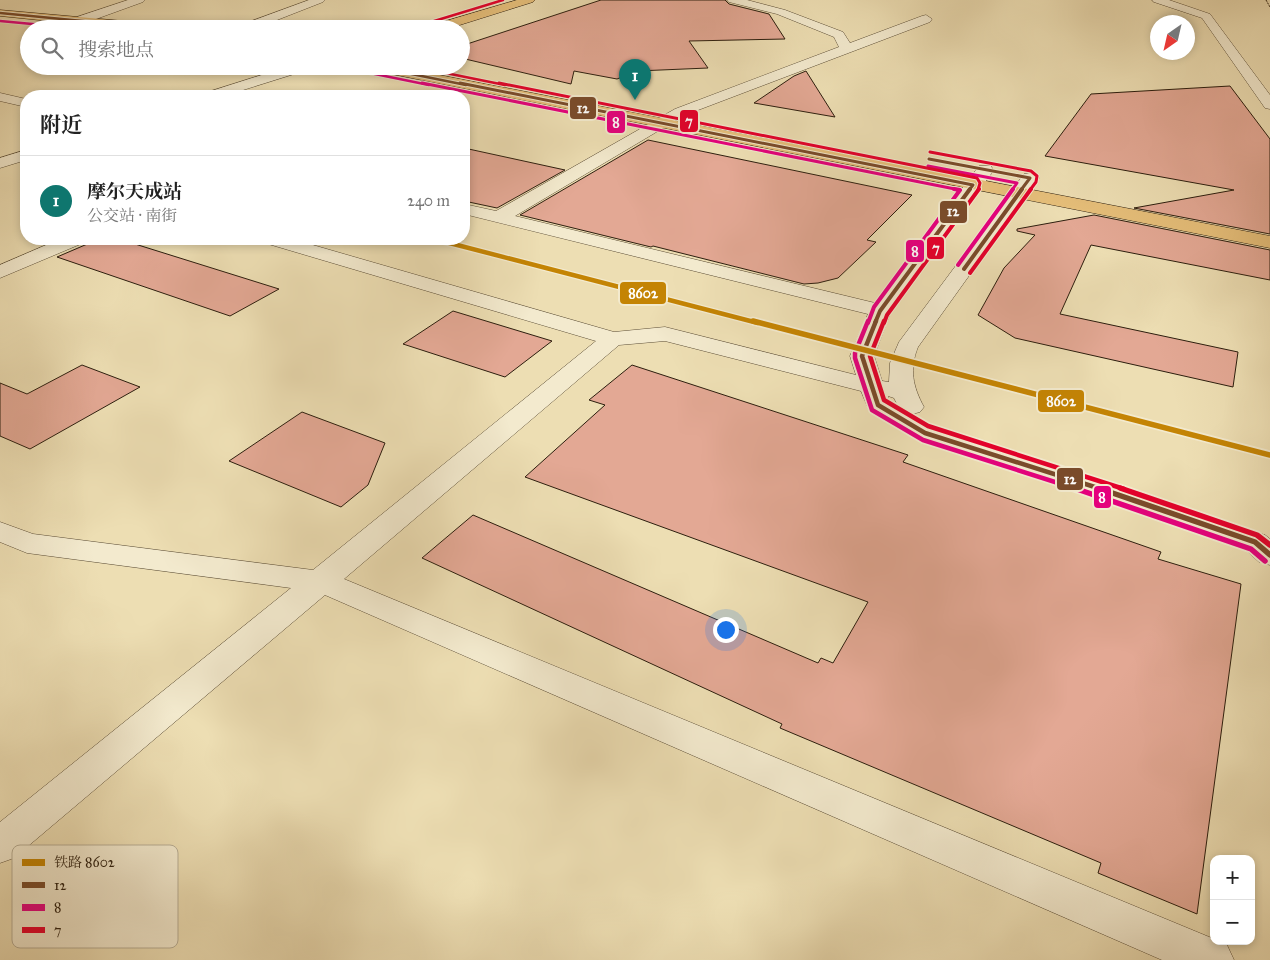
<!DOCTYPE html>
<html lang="zh">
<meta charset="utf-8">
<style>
:root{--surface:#fff;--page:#f6f6f6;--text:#222;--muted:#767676;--line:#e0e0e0;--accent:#0f766e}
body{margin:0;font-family:"IM FELL Great Primer","Noto Serif SC",serif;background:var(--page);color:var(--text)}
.controls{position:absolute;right:15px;bottom:15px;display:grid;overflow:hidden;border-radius:10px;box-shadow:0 2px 8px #0003}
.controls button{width:45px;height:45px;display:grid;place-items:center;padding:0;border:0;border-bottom:1px solid var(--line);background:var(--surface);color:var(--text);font:25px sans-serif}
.compass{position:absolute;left:1150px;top:15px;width:45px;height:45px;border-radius:50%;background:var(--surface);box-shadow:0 2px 8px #0003;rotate:214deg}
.you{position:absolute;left:725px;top:629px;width:18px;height:18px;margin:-12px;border:4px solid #fff;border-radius:50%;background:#1a73e8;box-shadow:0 0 0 8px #1a73e833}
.badge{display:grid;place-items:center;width:32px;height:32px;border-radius:50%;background:var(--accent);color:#fff;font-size:16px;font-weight:700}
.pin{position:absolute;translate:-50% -41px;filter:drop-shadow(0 1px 2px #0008)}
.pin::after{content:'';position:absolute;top:26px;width:18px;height:15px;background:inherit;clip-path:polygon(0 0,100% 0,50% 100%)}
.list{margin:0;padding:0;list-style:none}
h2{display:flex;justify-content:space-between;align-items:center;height:65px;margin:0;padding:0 20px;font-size:21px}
h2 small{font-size:16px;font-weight:400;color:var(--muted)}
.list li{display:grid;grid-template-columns:32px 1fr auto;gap:15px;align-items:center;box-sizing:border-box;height:90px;padding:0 20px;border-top:1px solid var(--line)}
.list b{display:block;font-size:19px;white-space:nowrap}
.list p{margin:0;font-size:16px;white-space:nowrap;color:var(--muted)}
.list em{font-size:16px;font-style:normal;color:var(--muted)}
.icon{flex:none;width:28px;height:28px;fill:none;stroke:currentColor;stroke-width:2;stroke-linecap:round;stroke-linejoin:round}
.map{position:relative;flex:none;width:1270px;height:960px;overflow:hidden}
.search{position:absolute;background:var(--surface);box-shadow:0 2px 8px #0003;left:20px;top:20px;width:450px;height:55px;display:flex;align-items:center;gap:12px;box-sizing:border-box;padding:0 18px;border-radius:28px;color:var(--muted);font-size:19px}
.panel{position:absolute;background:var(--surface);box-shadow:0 2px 8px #0003;left:20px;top:90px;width:450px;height:155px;border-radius:20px}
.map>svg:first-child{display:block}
.building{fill:#e3a894;stroke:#2c1e0e}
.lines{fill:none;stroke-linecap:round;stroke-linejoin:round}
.minor-casing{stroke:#5c4e37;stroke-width:1}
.major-casing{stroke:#2c1e0e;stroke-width:1}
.path{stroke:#2c1e0e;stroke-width:1;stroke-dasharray:2 1;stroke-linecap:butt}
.minor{fill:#f3eace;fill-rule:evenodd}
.major{fill:#e6bf7a;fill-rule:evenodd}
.bus-1-far4-casing{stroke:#f3eace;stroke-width:4.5}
.bus-1-far3-casing{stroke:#f3eace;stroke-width:5}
.bus-1-far2-casing{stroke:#f3eace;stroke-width:6}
.bus-1-far1-casing{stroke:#f3eace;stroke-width:8}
.bus-1-casing{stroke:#f3eace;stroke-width:9}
.bus-2-far4-casing{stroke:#f3eace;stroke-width:4.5}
.bus-2-far3-casing{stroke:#f3eace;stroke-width:5}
.bus-2-far2-casing{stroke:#f3eace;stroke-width:6}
.bus-2-far1-casing{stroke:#f3eace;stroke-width:8}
.bus-2-casing{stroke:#f3eace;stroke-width:9}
.bus-3-far4-casing{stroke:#f3eace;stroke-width:4.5}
.bus-3-far3-casing{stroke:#f3eace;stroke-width:5}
.bus-3-far2-casing{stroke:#f3eace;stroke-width:6}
.bus-3-far1-casing{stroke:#f3eace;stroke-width:8}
.bus-3-casing{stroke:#f3eace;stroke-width:9}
.bus-1-far4{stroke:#7a4b2a;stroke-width:2.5}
.bus-1-far3{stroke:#7a4b2a;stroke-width:3}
.bus-1-far2{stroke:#7a4b2a;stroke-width:4}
.bus-1-far1{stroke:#7a4b2a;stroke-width:4.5}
.bus-1{stroke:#7a4b2a;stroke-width:5.5}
.bus-2-far4{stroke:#e5007d;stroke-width:2.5}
.bus-2-far3{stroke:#e5007d;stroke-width:3}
.bus-2-far2{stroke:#e5007d;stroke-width:4}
.bus-2-far1{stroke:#e5007d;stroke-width:4.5}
.bus-2{stroke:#e5007d;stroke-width:5.5}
.bus-3-far4{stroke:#e4002b;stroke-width:2.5}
.bus-3-far3{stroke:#e4002b;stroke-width:3}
.bus-3-far2{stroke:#e4002b;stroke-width:4}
.bus-3-far1{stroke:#e4002b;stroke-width:4.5}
.bus-3{stroke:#e4002b;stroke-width:5.5}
.rail-1-far1-casing{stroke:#f3eace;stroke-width:7}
.rail-1-casing{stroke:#f3eace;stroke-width:9}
.rail-1-far1{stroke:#c48404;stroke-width:4.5}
.rail-1{stroke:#c48404;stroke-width:5.5}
.key{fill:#f3eace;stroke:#b7ad94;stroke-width:1}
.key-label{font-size:14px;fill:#2c1e0e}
.line-badge{stroke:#f3eace;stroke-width:2}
.badge-label{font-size:14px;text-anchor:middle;font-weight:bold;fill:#fff}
</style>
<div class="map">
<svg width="1270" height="960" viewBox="0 0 1270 960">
<rect width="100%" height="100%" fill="#eddeb3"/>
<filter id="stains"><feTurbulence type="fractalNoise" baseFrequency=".004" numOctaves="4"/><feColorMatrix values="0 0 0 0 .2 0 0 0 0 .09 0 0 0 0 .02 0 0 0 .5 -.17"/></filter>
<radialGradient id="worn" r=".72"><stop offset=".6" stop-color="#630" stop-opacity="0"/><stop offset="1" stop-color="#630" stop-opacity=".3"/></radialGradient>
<path class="building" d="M601,0H725L729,4L769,14L785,39L689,41L708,68L637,71L617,79L574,71L571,84L461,58V46Z
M806,71L835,117L754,103L794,76Z
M1230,86L1270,139V234L1134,208L1234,190L1045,156L1091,94Z
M648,140L912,195L867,240L876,242L838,278L818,283L804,284L653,246L651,247L520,215Z
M464,148L565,170L497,208L464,201Z
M1094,215L1270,250V280L1091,245L1060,314L1238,352L1233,387L1015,338L978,315L1004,268L1035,235L1017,231V229Z
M99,239H119L279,289L230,316L57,257Z
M453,311L552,341L505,377L403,344Z
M82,365L140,387L30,449L0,436V383L27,394Z
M632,365L908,455L903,462L1161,552L1158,559L1241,584L1197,914L1098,873L1101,863L780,728L782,724L422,558L473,515L818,663L821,658L833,663L868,602L525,477L605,405L589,400Z
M302,412L385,443L368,485L341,507L229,461Z"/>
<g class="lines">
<defs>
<path id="minor" d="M128,0H145L143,2L85,23L81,24L75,20L77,17Z
M309,0H325L323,2L254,29H236L238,26Z
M727,0H747L785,10L843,32L850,43L922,16L926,15L932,19L930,22L685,115L515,216L875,303L979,166H991L993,170L991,174L891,311L874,356L882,381L889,382L890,363L899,342L1024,174L1030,173L1036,174L1039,178L918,347C909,369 913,387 924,407L920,412L912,414L934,428L1108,482L1265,535L1270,539V565L1259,562L1245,549L1088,494L916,438L869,410L861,391L665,341L619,345L344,579L1214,939V941L1227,945L1234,960H1162L325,595L14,858L0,863V822L291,588L27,553L0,542V522L33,534L313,570L596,341L265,243L263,239H292L614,332L665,327L856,375L850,356L868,314L464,214V204L496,211L675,109L839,47L834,37L777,14L729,2ZM888,396L894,398L898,406L889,401Z
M1152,0H1169L1210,14L1270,95V109L1265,108L1202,18L1154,2Z
M290,66H312L310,69L224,96H203L205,93Z
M0,93L26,99V107L0,101Z
M26,150V160L0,168V158Z
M60,239H86L83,243L0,278V265Z"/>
<path id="major" d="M517,0H535L533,2L447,29H427L429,26Z
M0,10L168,25L174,29H127L0,16Z
M364,66H393L1270,236V248L371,70Z"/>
</defs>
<use href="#minor" class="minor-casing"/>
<use href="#major" class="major-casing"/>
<path class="path" d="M1266,0L1270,7"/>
<use href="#minor" class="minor"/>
<use href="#major" class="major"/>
<defs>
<path id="bus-1-far4" d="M0,13L165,29
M372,66L466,85"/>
<path id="bus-1-far3" d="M460,83L973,185L969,190
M929,159L1030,178L1021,190"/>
<path id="bus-1-far2" d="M964,269L1022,189
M875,323L880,311L970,189"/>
<path id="bus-1-far1" d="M876,321L862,356L878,405L925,433L1101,489"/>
<path id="bus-1" d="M1098,488L1255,542L1270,555"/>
<path id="bus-2-far4" d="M0,21L86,29
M370,73L429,85"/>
<path id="bus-2-far3" d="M422,83L960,190
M928,166L1017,183L1012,190"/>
<path id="bus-2-far2" d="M958,265L1013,189
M868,323L874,307L960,190L954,189"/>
<path id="bus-2-far1" d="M868,321L855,353V358L872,410L923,440L1077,489"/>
<path id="bus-2" d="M1074,488L1251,549L1265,561"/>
<path id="bus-3-far4" d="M431,22L503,0
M411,66L505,85"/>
<path id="bus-3-far3" d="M499,83L977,178L980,183L978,190
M930,152L1031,171L1037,176L1036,182L1030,190"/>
<path id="bus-3-far2" d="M970,273L1031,189
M884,323L887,315L979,189"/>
<path id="bus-3-far1" d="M884,321L870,356L884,400L928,426L1124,489"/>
<path id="bus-3" d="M1120,488L1257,535L1270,545"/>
</defs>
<use href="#bus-1-far4" class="bus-1-far4-casing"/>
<use href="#bus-1-far3" class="bus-1-far3-casing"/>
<use href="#bus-1-far2" class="bus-1-far2-casing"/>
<use href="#bus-1-far1" class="bus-1-far1-casing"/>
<use href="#bus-1" class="bus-1-casing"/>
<use href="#bus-2-far4" class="bus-2-far4-casing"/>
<use href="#bus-2-far3" class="bus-2-far3-casing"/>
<use href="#bus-2-far2" class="bus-2-far2-casing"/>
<use href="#bus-2-far1" class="bus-2-far1-casing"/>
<use href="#bus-2" class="bus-2-casing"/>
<use href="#bus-3-far4" class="bus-3-far4-casing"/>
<use href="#bus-3-far3" class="bus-3-far3-casing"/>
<use href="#bus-3-far2" class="bus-3-far2-casing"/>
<use href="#bus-3-far1" class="bus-3-far1-casing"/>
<use href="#bus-3" class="bus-3-casing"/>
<use href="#bus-1-far4" class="bus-1-far4"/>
<use href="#bus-1-far3" class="bus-1-far3"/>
<use href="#bus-1-far2" class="bus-1-far2"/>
<use href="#bus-1-far1" class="bus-1-far1"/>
<use href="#bus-1" class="bus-1"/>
<use href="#bus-2-far4" class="bus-2-far4"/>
<use href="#bus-2-far3" class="bus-2-far3"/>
<use href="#bus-2-far2" class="bus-2-far2"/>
<use href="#bus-2-far1" class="bus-2-far1"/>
<use href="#bus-2" class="bus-2"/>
<use href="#bus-3-far4" class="bus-3-far4"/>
<use href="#bus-3-far3" class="bus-3-far3"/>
<use href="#bus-3-far2" class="bus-3-far2"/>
<use href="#bus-3-far1" class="bus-3-far1"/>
<use href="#bus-3" class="bus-3"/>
<defs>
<path id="rail-1-far1" d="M434,239L758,323"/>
<path id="rail-1" d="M753,321L1270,455"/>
</defs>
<use href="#rail-1-far1" class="rail-1-far1-casing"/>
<use href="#rail-1" class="rail-1-casing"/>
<use href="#rail-1-far1" class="rail-1-far1"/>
<use href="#rail-1" class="rail-1"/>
</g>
<rect x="12" y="845" width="166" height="103" rx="8" class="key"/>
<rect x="22" y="859" width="23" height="7" fill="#c48404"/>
<rect x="22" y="882" width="23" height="6" fill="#7a4b2a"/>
<rect x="22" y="904" width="23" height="7" fill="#e5007d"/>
<rect x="22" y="927" width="23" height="6" fill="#e4002b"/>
<g class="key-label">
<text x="54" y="867">铁路 8602</text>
<text x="54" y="890">12</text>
<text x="54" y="912">8</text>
<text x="54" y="935">7</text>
</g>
<g class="line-badge">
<rect x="569" y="96" width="28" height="24" rx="5" fill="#7a4b2a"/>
<rect x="679" y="109" width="20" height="24" rx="5" fill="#e4002b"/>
<rect x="606" y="110" width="20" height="24" rx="5" fill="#e5007d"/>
<rect x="939" y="200" width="29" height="24" rx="5" fill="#7a4b2a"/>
<rect x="926" y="236" width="19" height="24" rx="5" fill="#e4002b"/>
<rect x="905" y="239" width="20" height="24" rx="5" fill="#e5007d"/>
<rect x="619" y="281" width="48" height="24" rx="5" fill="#c48404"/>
<rect x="1037" y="389" width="48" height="24" rx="5" fill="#c48404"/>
<rect x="1056" y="467" width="28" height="24" rx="5" fill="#7a4b2a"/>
<rect x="1093" y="485" width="19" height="24" rx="5" fill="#e5007d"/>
</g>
<g class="badge-label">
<text x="583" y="113">12</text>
<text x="689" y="126">7</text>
<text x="616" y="127">8</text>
<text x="953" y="216">12</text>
<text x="936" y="253">7</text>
<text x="915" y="256">8</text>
<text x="643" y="298">8602</text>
<text x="1061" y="406">8602</text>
<text x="1070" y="484">12</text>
<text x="1102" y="502">8</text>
</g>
<rect width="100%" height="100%" filter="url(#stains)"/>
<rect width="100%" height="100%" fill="url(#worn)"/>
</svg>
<div class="controls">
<button>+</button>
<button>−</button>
</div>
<svg class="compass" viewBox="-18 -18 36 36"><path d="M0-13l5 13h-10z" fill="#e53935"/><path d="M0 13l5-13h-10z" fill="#767676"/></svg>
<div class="you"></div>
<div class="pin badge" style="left:635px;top:100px">1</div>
<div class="search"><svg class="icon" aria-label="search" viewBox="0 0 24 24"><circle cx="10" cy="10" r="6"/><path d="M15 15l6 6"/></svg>搜索地点</div>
<section class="panel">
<h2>附近<small></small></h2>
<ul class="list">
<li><span class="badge">1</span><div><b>摩尔天成站</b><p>公交站 · 南街</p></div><em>240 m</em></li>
</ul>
</section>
</div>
